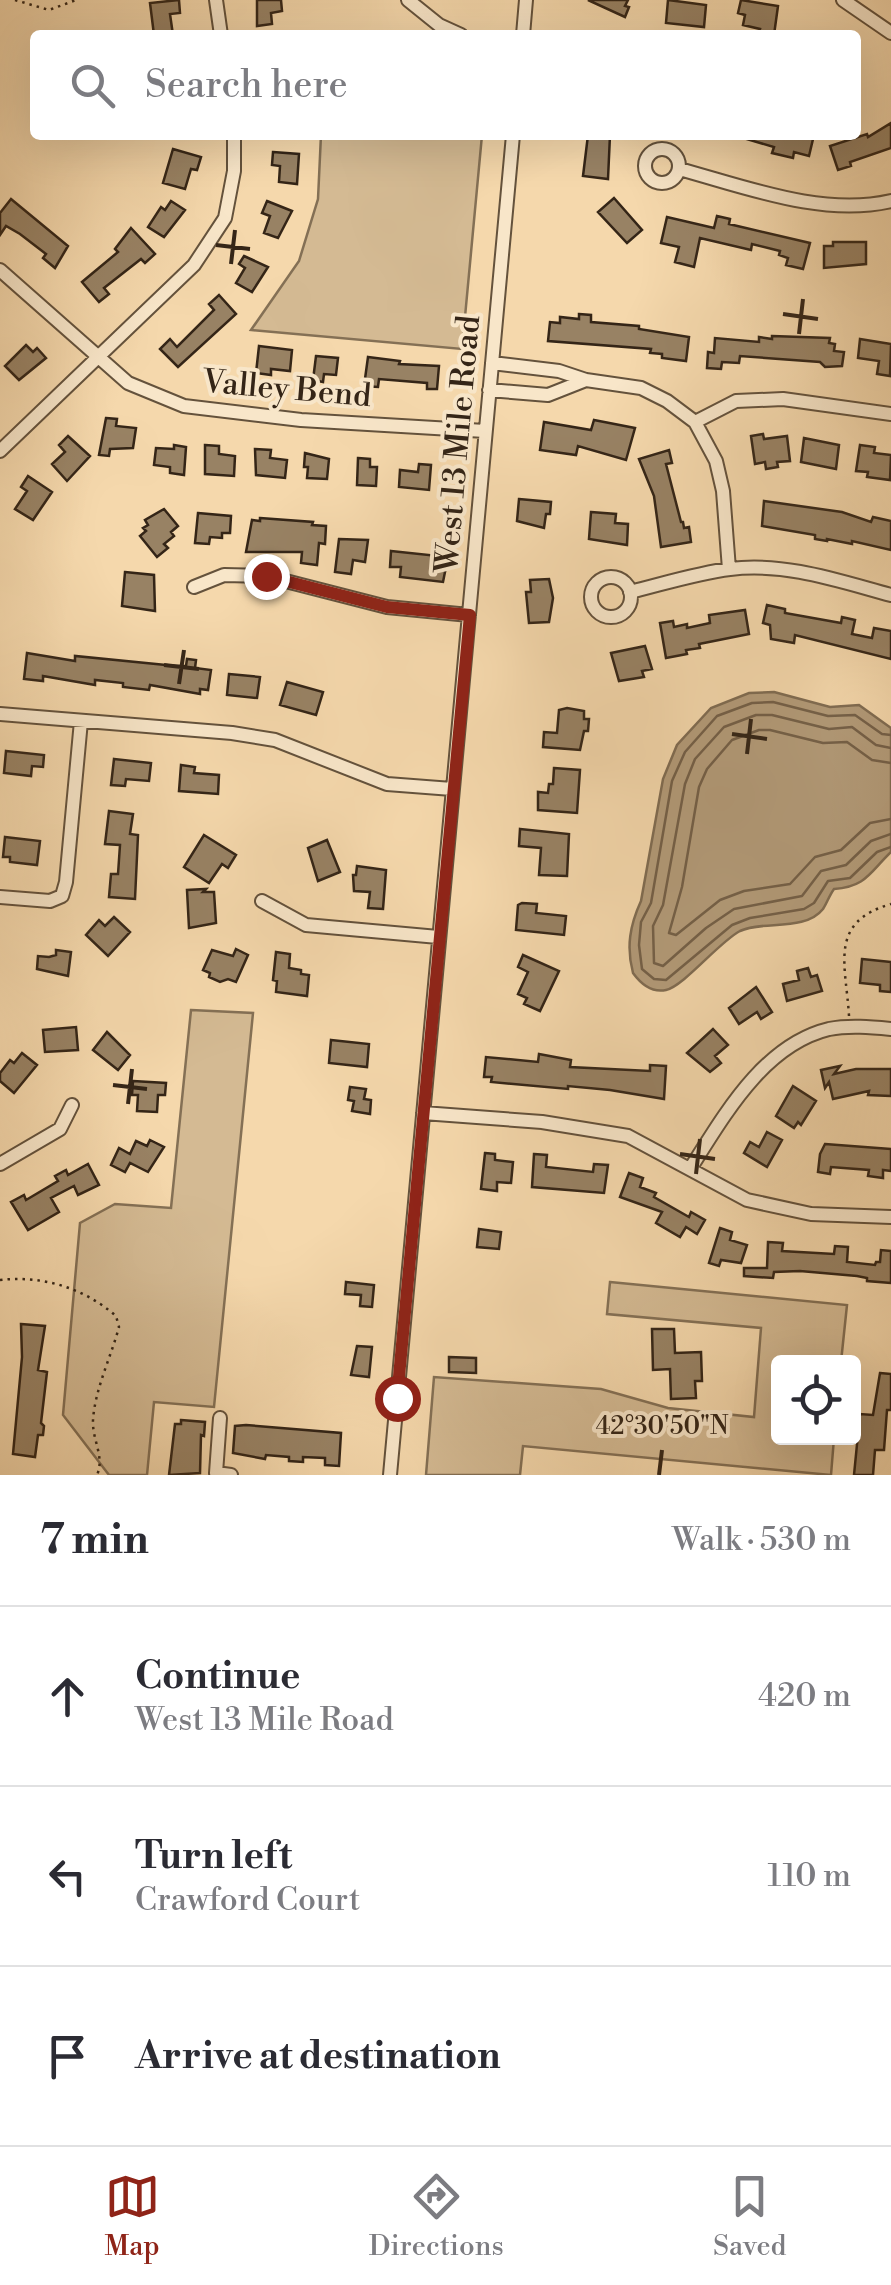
<!DOCTYPE html>
<meta charset="utf-8">
<style>
:root{--surface:#fff;--page:#f7f7f7;--text:#2b2b33;--muted:#7c7c81;--line:#e1e1e2;--accent:#8f2418}
body{margin:0;font-family:"Libre Bodoni",serif;background:var(--page);color:var(--text)}
.controls{position:absolute;right:30px;bottom:30px;display:grid;overflow:hidden;border-radius:10px;box-shadow:0 10px 40px #0002}
.controls button{width:90px;height:90px;display:grid;place-items:center;padding:0;border:0;border-bottom:2px solid var(--line);background:var(--surface);color:var(--text);font:50px sans-serif}
.stop{position:absolute;width:30px;height:30px;margin:-22px;border:8px solid #8f2418;border-radius:50%;background:#fff}
.stop.end{background:#8f2418;border-color:#fff;box-shadow:0 2px 10px #0008}
.list{margin:0;padding:0;list-style:none}
h2{display:flex;justify-content:space-between;align-items:center;height:130px;margin:0;padding:0 40px;font-size:42px}
h2 small{font-size:32px;font-weight:400;color:var(--muted)}
.list li{display:grid;grid-template-columns:65px 1fr auto;gap:30px;align-items:center;box-sizing:border-box;height:180px;padding:0 40px;border-top:2px solid var(--line)}
.list b{display:block;font-size:38px;white-space:nowrap}
.list p{margin:0;font-size:32px;white-space:nowrap;color:var(--muted)}
.list em{font-size:32px;font-style:normal;color:var(--muted)}
.icon{flex:none;width:55px;height:55px;fill:none;stroke:currentColor;stroke-width:2;stroke-linecap:round;stroke-linejoin:round}
.map{position:relative;flex:none;width:891px;height:1475px;overflow:hidden}
.search{position:absolute;background:var(--surface);box-shadow:0 10px 40px #0002;left:30px;right:30px;top:30px;height:110px;display:flex;align-items:center;gap:25px;box-sizing:border-box;padding:0 35px;border-radius:10px;color:var(--muted);font-size:38px}
.sheet{height:670px;background:var(--surface)}
nav{display:flex;justify-content:space-around;align-items:center;box-sizing:border-box;height:140px;border-top:2px solid var(--line);background:var(--surface);font-size:28px;color:var(--muted)}
nav a{display:grid;justify-items:center;gap:5px}
nav .on{color:var(--accent)}
.map>svg:first-child{display:block}
.green{fill:#d4ba93;stroke:#847055;stroke-width:2.5}
.water{fill:#b39b79;stroke:#806c52;stroke-width:2.5}
.lines{fill:none;stroke-linecap:round;stroke-linejoin:round}
.shore{stroke:#746048;stroke-width:2.5}
.building{fill:#988264;stroke:#342517;stroke-width:2.5}
.minor-casing{stroke:#64523c;stroke-width:16}
.path{stroke:#342517;stroke-width:2.5;stroke-dasharray:2.5 5;stroke-linecap:butt}
.minor{stroke:#f8e6c9;stroke-width:12}
.route{stroke:#8f2418;stroke-width:12}
.ticks{fill:none;stroke:#342517;stroke-width:4}
.labels{text-anchor:middle;stroke-width:8;stroke-linejoin:round;paint-order:stroke}
.street-label{font-size:32px;fill:#342517;stroke:#f8e6c9}
.ticks-label{font-size:25px;text-anchor:middle;fill:#342517;stroke:#f8e6c9;stroke-width:8;stroke-linejoin:round;paint-order:stroke}
</style>
<div class="map">
<svg width="891" height="1475" viewBox="0 0 891 1475">
<rect width="100%" height="100%" fill="#f5d8ac"/>
<filter id="stains"><feTurbulence type="fractalNoise" baseFrequency=".002" numOctaves="4"/><feColorMatrix values="0 0 0 0 .2 0 0 0 0 .09 0 0 0 0 .02 0 0 0 .5 -.17"/></filter>
<radialGradient id="worn" r=".72"><stop offset=".6" stop-color="#630" stop-opacity="0"/><stop offset="1" stop-color="#630" stop-opacity=".3"/></radialGradient>
<path class="green" d="M321,135H482L462,349L251,330L299,261L318,199Z
M191,1010L253,1013L214,1407L154,1402L147,1475H109L63,1415L80,1223L115,1204L171,1208Z
M610,1282L847,1305L841,1362H778V1438H834L831,1475L523,1446L520,1475H426L434,1377L601,1389L668,1408L754,1417L761,1328L607,1314Z"/>
<path class="water" d="M774,692L830,707L859,705L891,728V852C870,872 866,887 834,889C829,896 827,903 823,909C805,932 763,920 740,931C719,942 684,986 666,990C652,993 641,984 633,973C626,947 630,925 641,901L663,779L677,745L711,708L749,693Z"/>
<g class="lines">
<path class="shore" d="M891,735L882,734L855,715L828,716L773,702L752,703L717,716L685,752L672,781L651,903L641,922L639,945L642,969L654,979L666,980L732,925L750,918L804,909L814,903L828,881L850,878L877,852L891,847
M891,748L876,745L852,727L829,729L772,715H756L724,727L695,759L685,784L663,905L653,926L654,963L663,966L706,928L734,909L802,896L821,871L846,865L871,841L891,834
M891,763L872,760L847,742L823,743L770,730H759L732,740L707,769L699,787L682,887L669,933L676,935L720,900L744,891L790,884L815,857L841,850L870,823L891,819"/>
</g>
<path class="building" d="M179,0L180,13L170,14L173,35H154L150,3Z
M257,0H281L282,11L271,13L272,24L257,26Z
M588,0H628L625,6L629,7L625,17Z
M668,0L706,5L704,27L666,23Z
M741,0L778,6L774,35H758L760,29L743,25L745,15L738,13Z
M891,123V148L850,162L851,166L838,170L830,146L867,134L868,137Z
M588,135H610L608,179L583,176Z
M744,135H799L813,139L809,156L794,152L793,158L772,153L774,147L743,138Z
M173,149L201,157L197,170L191,169L185,189L163,183Z
M273,152L299,154L297,184L279,182L280,166L272,165Z
M614,198L642,230L627,243L598,212Z
M11,199L68,246L55,268L43,258L46,254L20,234L6,226L0,235V213Z
M171,201L185,210L164,237L148,227L161,207L165,210Z
M267,201L292,211L278,238L264,233L270,216L262,213Z
M717,216L730,219L729,224L810,243L803,269L786,265L788,258L779,255L780,251L752,244L751,250L700,238L694,267L675,262L679,247L661,243L667,217L714,228Z
M131,228L155,254L145,263L141,259L104,288L109,294L99,302L82,282L118,252L115,249Z
M833,242H866V264L824,268V246H833Z
M244,256L268,267L252,292L236,283L245,268L239,264Z
M219,295L236,314L178,367L160,349L170,339L177,347L214,310L209,304Z
M579,314L591,315V322L639,326V329L689,337L686,361L662,358V354L650,353L651,349L548,341L550,322L560,323V317L579,319Z
M772,336L830,338L829,343L835,344L834,351L844,352L842,366L825,367L820,362L740,356L739,363L722,362L721,369L707,368L708,352L714,353L715,338L759,342V337L772,339Z
M860,339L891,344L890,376L877,374L879,361L858,358Z
M26,345L33,352L37,348L46,358L19,380L5,366Z
M259,346L292,350L290,371L271,369V375L256,373Z
M316,356L338,358L336,375L324,374L323,382L313,380Z
M368,357L400,361L399,364L439,366L437,389H427V383L379,379L378,387L364,386Z
M106,418L117,419L116,426L136,428L133,448L110,449L109,456L99,455Z
M594,420L635,428L626,460L578,446L576,455L540,450L544,422L591,430Z
M763,434L764,439L787,436L790,461L777,462L778,467L766,469L765,462L755,464L751,436Z
M68,436L90,456L67,481L52,464L65,452L59,445Z
M804,438L839,445L836,469L801,462Z
M174,445L186,447L184,475L170,473V467L154,465L156,448L174,449Z
M205,445L219,446V454L235,456L234,476L205,474Z
M860,445L875,447L874,453L891,455L890,480L867,477L868,472L856,471Z
M255,449L271,450L270,458L287,460L285,478L256,475Z
M669,450L672,463L666,464L681,522H683L684,528L689,527L691,542L661,547L654,496L639,459Z
M305,453L329,459L327,479L307,478L308,467H304Z
M358,458L370,459V467H377L376,486L357,485Z
M419,464L431,465L429,490L399,487L400,470L418,472Z
M28,476L52,492L33,520L15,509L27,491L21,487Z
M519,499L551,502L550,514H546L544,528L517,521Z
M764,501L842,512L871,522L873,517L891,521V550L852,541V544L827,539V541L815,539V535L762,526Z
M164,509L178,526L171,532L174,536L164,544L168,548L157,557L140,536L146,531L143,528L148,525L145,520Z
M591,512L616,514L615,523L628,524L627,545L589,539Z
M198,513L231,516L230,533H222V538L210,537L209,544L195,543Z
M260,518L313,522L312,525L326,526L325,544L319,543L317,565L301,563L302,552H246L252,520L260,521Z
M339,539L368,540L365,562L353,560L351,574L335,572Z
M391,551L448,557L443,582L400,577L401,567H390Z
M125,572L154,575L155,611L122,606Z
M549,579L553,598L549,622L529,623L526,592H531L530,580Z
M767,605L785,609V613L841,623L842,617L855,620L852,634L872,638L874,628L891,631V659L795,635L794,643L771,639L770,625L763,623Z
M745,610L749,634L699,644L700,648L686,650L687,654L666,658L660,623L673,621L674,627L687,624V628L710,623L709,615Z
M645,646L652,669L642,671L644,677L619,681L611,653Z
M27,653L75,661V656L176,666H186L187,659L196,660L195,668L211,670L208,690L200,689V694L150,685L149,690L123,687V683L95,680V685L43,676V681L24,679Z
M229,674L260,677L257,698L227,695Z
M287,682L323,692L316,715L280,705Z
M567,708L584,711V719H589L588,731H584L580,750L543,747L544,732L557,733L559,710Z
M6,751L44,755L43,767L32,766L31,776L4,773Z
M114,759L151,763L149,781L126,779L125,786L111,785Z
M181,765L195,767L194,773L219,775L218,794L179,791Z
M554,768L580,770L577,813L538,810V792L548,793L549,784H553Z
M109,811L133,814L130,834L138,835L135,899L109,897L111,874H118L120,845L105,844Z
M520,829L569,834L567,876L539,875L541,848L519,846Z
M204,835L236,855L228,868L222,864L209,883L184,867Z
M5,837L40,841L37,865L10,862V857H3Z
M327,840L340,872L318,881L308,848Z
M357,866L386,870L383,909L368,908L370,892L354,891L353,875H356Z
M206,889L203,892H214L216,923L189,928L187,890Z
M522,903L537,904L536,913L566,916L564,935L516,930L518,905Z
M114,917L130,932L108,956L86,935L99,920L105,926Z
M236,949L248,955L236,982L228,979L220,982L209,977L210,973L203,970L212,950L233,956Z
M56,950L71,952L68,976L37,969L38,956L49,957L56,955Z
M276,952L290,954L289,968L301,970V974L309,975L307,996L276,992L277,981L273,980Z
M523,955L559,971L540,1011L524,1004L527,998L518,994L528,972L518,967Z
M862,959L891,962V992L880,991V985L860,983Z
M808,968L811,977L817,975L822,991L787,1001L783,984L799,980L797,971Z
M756,987L772,1012L761,1019L757,1012L739,1024L729,1008Z
M76,1027L78,1050L45,1052L43,1030Z
M713,1029L728,1045L715,1056L721,1063L710,1072L687,1053Z
M107,1032L130,1055L118,1070L93,1050Z
M331,1040L369,1044L367,1067L329,1063Z
M22,1053L37,1065L14,1093L0,1081V1073L10,1060L14,1063Z
M539,1054L571,1060L570,1067L650,1071V1065L666,1066L664,1099L610,1090L568,1086V1089L491,1082L492,1077H484L486,1057L538,1062Z
M840,1066L834,1074L856,1069H891V1096L868,1095L869,1091L833,1099L829,1082L825,1088L821,1070Z
M133,1081L166,1083L165,1095H158L157,1112L137,1111L138,1095H132Z
M793,1086L816,1101L801,1125L798,1122L794,1128L776,1116Z
M350,1087L366,1089L364,1099L371,1100L370,1114L352,1111L354,1101L348,1100Z
M767,1132L782,1140L767,1167L744,1153L750,1142L759,1147Z
M150,1140L164,1147L148,1172L130,1163L125,1172L111,1165L119,1148L130,1154L136,1141L147,1146Z
M825,1144L891,1149V1171L883,1170V1178L868,1176L869,1170L831,1167L830,1174L818,1172L820,1154Z
M485,1153L495,1154V1160L513,1162L511,1183L497,1182V1191L481,1189Z
M534,1154L547,1155L546,1167L593,1172L594,1164L608,1165L604,1193L532,1187Z
M88,1164L99,1185L78,1195L74,1186L51,1198L59,1212L28,1230L11,1202L24,1195L26,1200L58,1181L55,1176L66,1170L68,1175Z
M629,1173L643,1178L640,1187L656,1193L654,1197L689,1217L691,1212L705,1220L697,1234L686,1227L680,1237L656,1223L662,1212L620,1197Z
M720,1228L732,1232L730,1240L747,1245L741,1263L721,1260L719,1266L709,1263Z
M479,1229L501,1232L499,1249L477,1247Z
M768,1242L783,1243L782,1251L834,1254L835,1246L848,1247L847,1262L875,1265L876,1262H880L881,1250L891,1251V1283L867,1281V1278L857,1276L800,1271L774,1272L773,1278L744,1276V1268H767Z
M346,1282L374,1285L372,1307L360,1306L361,1295L345,1294Z
M21,1324L45,1326L38,1370L47,1372L41,1423L44,1426L43,1435H38L35,1457L13,1454L22,1357Z
M652,1329H674L675,1353L701,1352L702,1381H695L696,1398L671,1399L670,1369L653,1370Z
M357,1346L372,1347L369,1377L351,1375Z
M449,1357L476,1358V1373L449,1372Z
M880,1373L891,1374V1410H887L884,1450H875L873,1475H854L860,1414L873,1415Z
M181,1420L205,1422L204,1436L201,1435L200,1473L169,1475L175,1424H181Z
M246,1425L341,1433L339,1466L325,1465V1458L303,1457V1462L289,1461V1457L266,1455L265,1459L233,1453L235,1426Z"/>
<g class="lines">
<defs>
<path id="minor" d="M216,0L221,35
M408,0L439,25L461,35
M843,0L891,33
M523,35L526,0
M645 166a17 17 0 1 1 34 0a17 17 0 1 1-34 0Z
M679,169C746,187 822,217 891,201
M0,270L128,383L184,406L301,420L485,431
M492,363L559,371L586,380L641,388L667,401L695,422L716,461L723,491L729,569
M489,390L548,395L586,380
M695,422L736,401L783,399L891,414
M0,451L194,265L225,218L234,171V135
M591 597a20 20 0 1 1 40 0a20 20 0 1 1-40 0Z
M194,587L224,575L266,576L387,607L469,615
M630,592C663,584 697,573 730,569C785,562 839,581 891,595
M0,714L232,733L275,740L387,784L452,789
M0,897L50,901L62,896L66,882L81,721
M262,901L306,925L438,937
M423,1113L542,1122L628,1136L747,1200L811,1214L891,1217
M0,1164L60,1129L72,1105
M690,1169C724,1116 763,1045 829,1029C849,1025 871,1027 891,1029
M220,1418L216,1473L231,1475
M390,1475L513,135"/>
</defs>
<use href="#minor" class="minor-casing"/>
<path class="path" d="M15,0L49,10L76,0
M849,1016C846,964 828,922 891,904
M0,1280C42,1275 84,1288 116,1316L119,1327C111,1357 95,1389 93,1420C92,1440 105,1457 97,1475"/>
<use href="#minor" class="minor"/>
</g>
<g class="lines">
<path class="route" d="M266,576L387,607L470,615L397,1398"/>
</g>
<path class="ticks" d="M216,245L250,249M231,264L235,230M783,314L818,319M799,334L803,299M164,665L199,669M179,684L184,650M732,734L767,739M747,754L751,719M113,1085L147,1089M128,1104L132,1069M680,1154L715,1159M696,1174L700,1139M659,1475L662,1450"/>
<g class="labels">
<g class="street-label">
<text transform="translate(287 388) rotate(5)" y="11">Valley Bend</text>
<text transform="translate(457 444) rotate(-85)" y="11">West 13 Mile Road</text>
</g>
</g>
<g class="ticks-label">
<text x="662" y="1434">42°30'50"N</text>
</g>
<rect width="100%" height="100%" filter="url(#stains)"/>
<rect width="100%" height="100%" fill="url(#worn)"/>
</svg>
<div class="controls">
<button><svg class="icon" aria-label="locate" viewBox="0 0 24 24"><circle cx="12" cy="12" r="6"/><path d="M12 2v4M12 18v4M2 12h4M18 12h4"/></svg></button>
</div>
<div class="stop" style="left:397px;top:1398px"></div>
<div class="stop end" style="left:266px;top:576px"></div>
<div class="search"><svg class="icon" aria-label="search" viewBox="0 0 24 24"><circle cx="10" cy="10" r="6"/><path d="M15 15l6 6"/></svg>Search here</div>
</div>
<section class="sheet">
<h2>7 min<small>Walk · 530 m</small></h2>
<ul class="list">
<li><svg class="icon" aria-label="ahead" viewBox="0 0 24 24"><path d="M12 20V5M6 11l6-6 6 6"/></svg><div><b>Continue</b><p>West 13 Mile Road</p></div><em>420 m</em></li>
<li><svg class="icon" aria-label="left" viewBox="0 0 24 24"><path d="M17 20v-9H6M10 6l-5 5 5 5"/></svg><div><b>Turn left</b><p>Crawford Court</p></div><em>110 m</em></li>
<li><svg class="icon" aria-label="arrive" viewBox="0 0 24 24"><path d="M6 21V4h12l-3 4 3 4H6"/></svg><div><b>Arrive at destination</b></div></li>
</ul>
</section>
<nav>
<a class="on"><svg class="icon" aria-label="map" viewBox="0 0 24 24"><path d="M3 6l6-2 6 2 6-2v14l-6 2-6-2-6 2zM9 4v14M15 6v14"/></svg>Map</a>
<a><svg class="icon" aria-label="directions" viewBox="0 0 24 24"><path d="M12 3l9 9-9 9-9-9zM9 14v-3h6M13 9l2 2-2 2"/></svg>Directions</a>
<a><svg class="icon" aria-label="saved" viewBox="0 0 24 24"><path d="M7 4h10v16l-5-4-5 4z"/></svg>Saved</a>
</nav>
